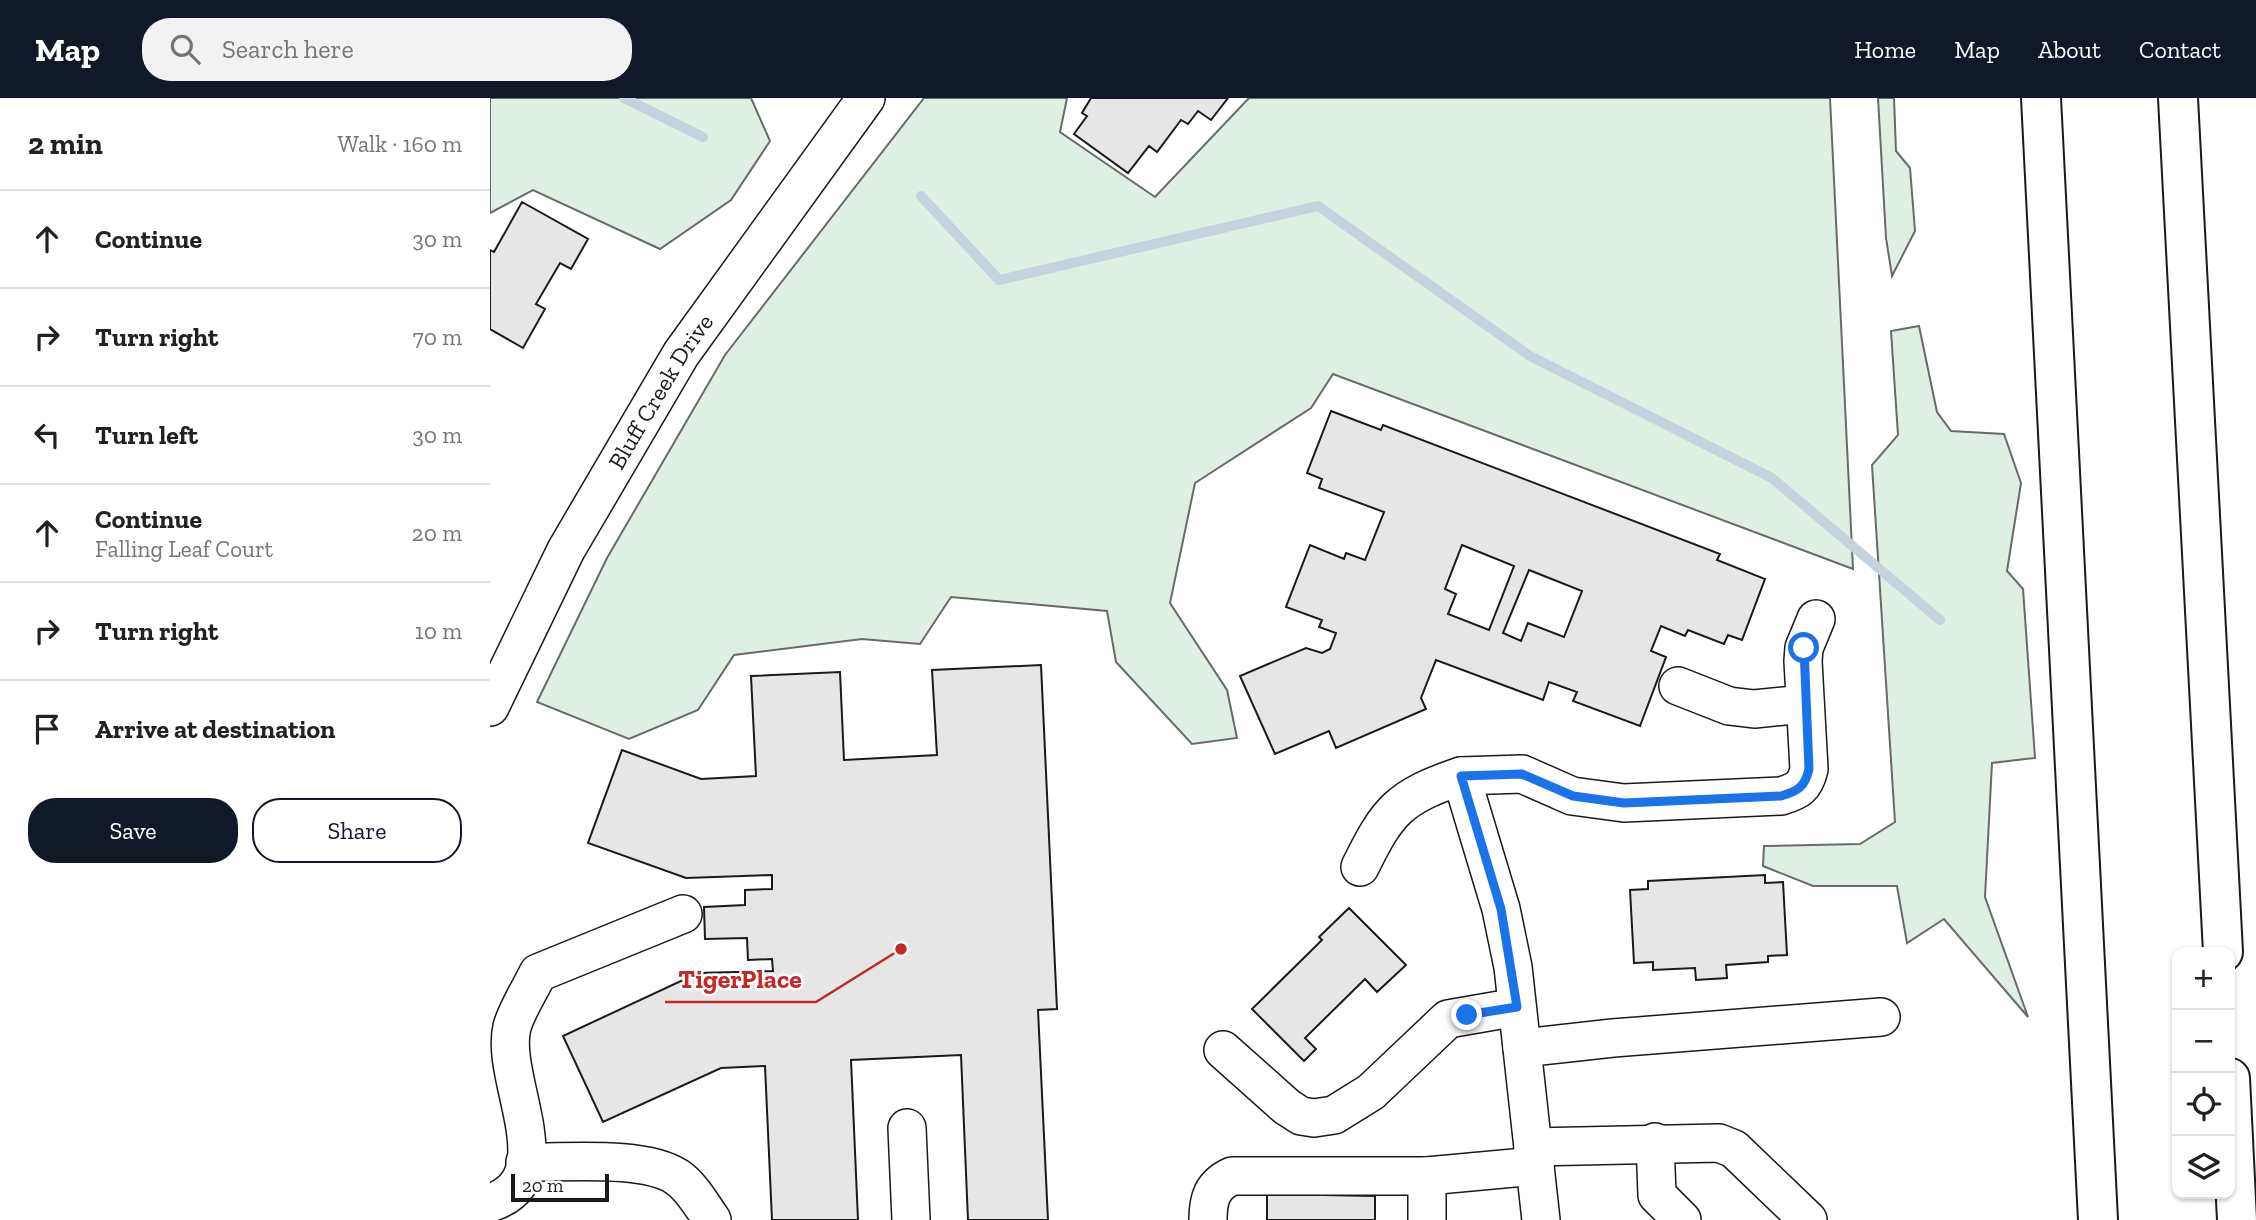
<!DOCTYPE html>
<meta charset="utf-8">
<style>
:root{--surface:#fff;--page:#f2f2f2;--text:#202124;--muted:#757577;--line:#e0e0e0;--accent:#111827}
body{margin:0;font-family:"Zilla Slab",serif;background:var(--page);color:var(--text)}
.controls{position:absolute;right:21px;bottom:21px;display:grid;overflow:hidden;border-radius:14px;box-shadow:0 2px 5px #0004}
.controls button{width:63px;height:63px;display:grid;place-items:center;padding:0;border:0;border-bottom:2px solid var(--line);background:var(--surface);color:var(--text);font:35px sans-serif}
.scale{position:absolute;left:21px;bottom:18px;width:98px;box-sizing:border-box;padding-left:7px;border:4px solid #1a1a1a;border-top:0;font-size:19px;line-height:24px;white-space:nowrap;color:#1a1a1a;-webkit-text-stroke:5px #fff;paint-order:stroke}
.stop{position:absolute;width:21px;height:21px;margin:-16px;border:5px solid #1a73e8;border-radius:50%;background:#fff}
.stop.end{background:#1a73e8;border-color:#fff;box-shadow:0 2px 7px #0008}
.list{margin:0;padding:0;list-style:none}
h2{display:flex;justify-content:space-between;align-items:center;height:91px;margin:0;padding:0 28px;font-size:30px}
h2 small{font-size:23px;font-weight:400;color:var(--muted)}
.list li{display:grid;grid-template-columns:46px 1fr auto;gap:21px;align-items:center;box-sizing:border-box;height:98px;padding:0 28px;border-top:2px solid var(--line)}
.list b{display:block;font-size:26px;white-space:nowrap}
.list p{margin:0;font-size:23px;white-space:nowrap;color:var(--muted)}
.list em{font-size:23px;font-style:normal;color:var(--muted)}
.actions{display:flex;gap:14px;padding:21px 28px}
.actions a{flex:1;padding:16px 0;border:2px solid var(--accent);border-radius:28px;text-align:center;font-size:24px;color:var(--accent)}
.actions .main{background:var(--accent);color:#fff}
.icon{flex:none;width:38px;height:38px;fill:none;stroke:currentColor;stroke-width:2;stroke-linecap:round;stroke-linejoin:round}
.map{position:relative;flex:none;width:1766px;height:1122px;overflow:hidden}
header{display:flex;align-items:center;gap:42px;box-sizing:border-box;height:98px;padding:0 35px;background:var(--accent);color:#fff}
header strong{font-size:33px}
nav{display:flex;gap:38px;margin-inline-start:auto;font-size:24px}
.search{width:490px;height:63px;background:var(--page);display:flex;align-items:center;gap:18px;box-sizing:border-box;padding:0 24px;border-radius:28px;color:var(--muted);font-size:26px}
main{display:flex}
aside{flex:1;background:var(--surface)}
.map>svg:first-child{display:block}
.green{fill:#e0efe3;stroke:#6a6a6a;stroke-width:2}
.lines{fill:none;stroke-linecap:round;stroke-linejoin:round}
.stream{stroke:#c6d2dc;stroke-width:10}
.building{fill:#e6e6e6;stroke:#1a1a1a;stroke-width:2;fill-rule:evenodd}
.minor-casing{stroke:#1a1a1a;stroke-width:40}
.highway-casing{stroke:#1a1a1a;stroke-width:42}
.minor{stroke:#fff;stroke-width:37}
.highway{stroke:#fff;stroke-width:38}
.route{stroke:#1a73e8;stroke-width:9}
.labels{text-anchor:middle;stroke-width:5;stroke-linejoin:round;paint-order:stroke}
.street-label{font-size:24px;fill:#1a1a1a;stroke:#fff}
.leader{fill:none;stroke:#c62828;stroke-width:2.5}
.callout-dot{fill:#c62828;stroke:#fff;stroke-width:2.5}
.callout-label{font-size:26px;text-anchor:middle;font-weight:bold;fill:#c62828;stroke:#fff;stroke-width:5;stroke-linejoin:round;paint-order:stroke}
</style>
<header>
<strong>Map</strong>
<div class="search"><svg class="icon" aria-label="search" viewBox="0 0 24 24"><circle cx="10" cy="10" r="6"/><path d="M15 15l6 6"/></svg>Search here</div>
<nav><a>Home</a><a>Map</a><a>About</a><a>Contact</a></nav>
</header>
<main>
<aside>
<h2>2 min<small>Walk · 160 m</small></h2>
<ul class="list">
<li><svg class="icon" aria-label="ahead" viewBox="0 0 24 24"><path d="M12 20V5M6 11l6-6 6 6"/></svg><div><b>Continue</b></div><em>30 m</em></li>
<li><svg class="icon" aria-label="right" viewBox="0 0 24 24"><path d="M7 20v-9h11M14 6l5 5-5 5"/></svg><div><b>Turn right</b></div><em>70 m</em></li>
<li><svg class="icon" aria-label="left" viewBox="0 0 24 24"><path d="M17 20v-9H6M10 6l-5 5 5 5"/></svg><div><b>Turn left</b></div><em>30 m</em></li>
<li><svg class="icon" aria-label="ahead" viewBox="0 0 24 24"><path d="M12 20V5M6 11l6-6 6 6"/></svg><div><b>Continue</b><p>Falling Leaf Court</p></div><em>20 m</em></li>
<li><svg class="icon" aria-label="right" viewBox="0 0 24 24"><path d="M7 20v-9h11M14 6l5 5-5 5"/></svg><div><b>Turn right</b></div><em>10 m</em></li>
<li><svg class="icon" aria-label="arrive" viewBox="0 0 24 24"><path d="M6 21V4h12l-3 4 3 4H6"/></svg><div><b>Arrive at destination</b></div></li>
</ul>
<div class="actions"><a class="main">Save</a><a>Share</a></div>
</aside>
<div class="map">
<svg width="1766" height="1122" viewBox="0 0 1766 1122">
<rect width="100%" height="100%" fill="#fff"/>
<path class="green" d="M0,0H261L280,43L241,102L170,151L43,92L0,115Z
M434,0H577L570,34L665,99L759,0H1340L1363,471L843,276L821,310L705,385L680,505L737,592L747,640L702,646L626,564L617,513L461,499L430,546L372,541L244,557L208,612L139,641L47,604L117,460L235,257Z
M1388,0H1404L1406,53L1420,70L1425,133L1402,178L1396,140Z
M1429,228L1447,314L1461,333L1514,336L1531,385L1517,473L1533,491L1545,660L1502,665L1495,799L1538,919L1454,821L1417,845L1407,788H1323L1273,768L1274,748L1370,746L1405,724L1382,367L1408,337L1401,233Z"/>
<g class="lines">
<path class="stream" d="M134,0L213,39
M431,98L509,182L828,108L1040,258L1282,380L1450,522"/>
</g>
<path class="building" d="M601,0H738L721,22L708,13L698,26L691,22L667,54L659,48L638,75L584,36L597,18L592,15Z
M32,104L98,141L81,171L70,165L46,206L55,211L33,250L0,231V152L4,154Z
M841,313L891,332L893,327L1230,456L1227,462L1275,481L1252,542L1238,537L1234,546L1198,532L1195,538L1171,528L1161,553L1176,559L1150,628L1083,603L1087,594L1059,584L1053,602L946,562L931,600L936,611L846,650L839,633L785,656L750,578L816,550L832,555L840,551L846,535L829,529L832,522L796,509L820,447L854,461L856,455L875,462L894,414L829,390L832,381L817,375ZM972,447L1024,468L999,532L958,516L966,496L955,491ZM1039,472L1092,493L1074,539L1038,525L1031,543L1013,535Z
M551,567L567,911L548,912L558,1122H478L471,957L361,962L368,1122H282L275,968L231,970L113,1024L73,938L208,875L283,873L282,861L258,862L257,840L215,841L214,809L255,807V792L282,791V777L196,780L98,745L132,652L211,681L266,678L261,578L350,574L354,662L447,657L442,572Z
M1275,777V785L1293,784L1297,857L1278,858V864L1236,867L1237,880L1206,882L1205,870L1163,872V864L1144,865L1140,792L1158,791V783Z
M859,810L916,867L887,894L875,881L815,940L826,951L814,963L762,911L832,842L829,839Z
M777,1096L885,1098V1122H777Z"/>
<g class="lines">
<defs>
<g id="minor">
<path d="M1188,588L1239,608L1264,611L1315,606"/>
<path id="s1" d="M0,609L76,452L191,256L376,0"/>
<path d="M971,678L1032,676L1082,698L1134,705L1291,698C1308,693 1315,689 1319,671L1313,563L1314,550L1326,521"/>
<path d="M870,769C898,712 909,699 971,678L1011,811L1023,869L1051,1122"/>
<path d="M1032,950L1123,940L1391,919"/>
<path d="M733,952L797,1009L811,1018L824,1020L844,1017L881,994L958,921L1027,909"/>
<path d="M417,1030L421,1122"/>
<path d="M1165,1044L1167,1097L1192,1122"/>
<path d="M1043,1049L1229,1045L1244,1051L1318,1122"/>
<path d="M35,1064C75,1065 154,1057 187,1079C202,1089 212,1108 222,1122"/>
<path d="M0,1105C76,1080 9,982 22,929C27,911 40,892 48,875L193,816"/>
<path d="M718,1122C718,1101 722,1087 742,1078H937"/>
<path d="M937,1122V1078L1045,1068"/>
</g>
<path id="highway" d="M1551,0L1608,1122
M1688,0L1733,854
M1740,980L1747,1122"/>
</defs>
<use href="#minor" class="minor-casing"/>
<use href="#highway" class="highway-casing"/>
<use href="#minor" class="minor"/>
<use href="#highway" class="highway"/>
</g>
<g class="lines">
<path class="route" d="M977,917L1027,909L1011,811L971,678L1032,676L1083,698L1134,705L1291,698C1308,693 1315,689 1319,671L1314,550"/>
</g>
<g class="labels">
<g class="street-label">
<text dy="8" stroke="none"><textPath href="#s1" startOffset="359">Bluff Creek Drive</textPath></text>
</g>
</g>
<path class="leader" d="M411 851L326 904H175"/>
<circle class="callout-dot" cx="411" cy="851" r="7"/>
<g class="callout-label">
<text x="250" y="890">TigerPlace</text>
</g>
</svg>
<div class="controls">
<button>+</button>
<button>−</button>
<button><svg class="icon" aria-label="locate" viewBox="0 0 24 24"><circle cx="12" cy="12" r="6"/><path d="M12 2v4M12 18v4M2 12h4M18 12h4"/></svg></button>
<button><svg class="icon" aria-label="layers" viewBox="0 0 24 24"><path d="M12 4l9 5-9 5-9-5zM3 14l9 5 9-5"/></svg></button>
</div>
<div class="scale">20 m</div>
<div class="stop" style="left:1314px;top:550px"></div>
<div class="stop end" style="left:977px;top:917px"></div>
</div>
</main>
